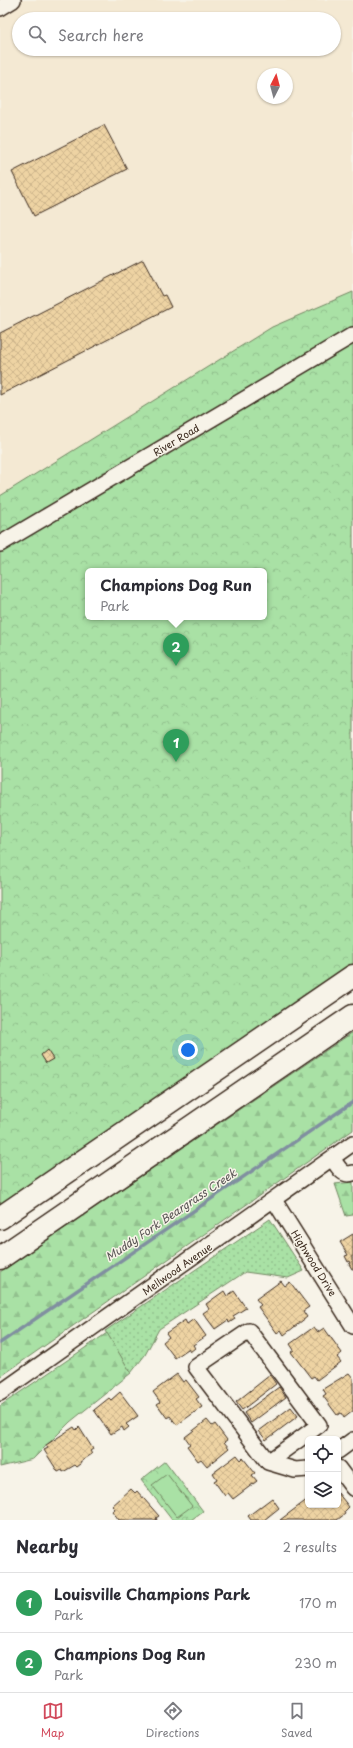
<!DOCTYPE html>
<style>
:root{--surface:#fff;--page:#f2f2f3;--text:#2b2b33;--muted:#7c7c81;--line:#e1e1e2;--accent:#d1495b}
body{margin:0;font-family:"Playpen Sans",sans-serif;background:var(--page);color:var(--text)}
.controls{position:absolute;right:12px;bottom:12px;display:grid;overflow:hidden;border-radius:6px;box-shadow:0 1px 3px #0004}
.controls button{width:36px;height:36px;display:grid;place-items:center;padding:0;border:0;border-bottom:1px solid var(--line);background:var(--surface);color:var(--text);font:20px sans-serif}
.compass{position:absolute;left:257px;top:68px;width:36px;height:36px;border-radius:50%;background:var(--surface);box-shadow:0 1px 3px #0004;rotate:6deg}
.you{position:absolute;left:188px;top:1050px;width:14px;height:14px;margin:-10px;border:3px solid #fff;border-radius:50%;background:#1a73e8;box-shadow:0 0 0 6px #1a73e833}
.badge{display:grid;place-items:center;width:26px;height:26px;border-radius:50%;background:var(--accent);color:#fff;font-size:13px;font-weight:700}
.pin{position:absolute;translate:-50% -33px;filter:drop-shadow(0 1px 2px #0008)}
.pin::after{content:'';position:absolute;top:21px;width:14px;height:12px;background:inherit;clip-path:polygon(0 0,100% 0,50% 100%)}
.popup{position:absolute;left:85px;top:568px;width:182px;height:52px;box-sizing:border-box;display:grid;place-content:center;border-radius:6px;background:var(--surface);filter:drop-shadow(0 1px 3px #0005);font-size:13px;white-space:nowrap;color:var(--muted)}
.popup b{font-size:15px;color:var(--text)}
.popup::after{content:'';position:absolute;left:50%;top:100%;margin-left:-8px;border:8px solid transparent;border-top-color:var(--surface)}
.list{margin:0;padding:0;list-style:none}
h2{display:flex;justify-content:space-between;align-items:center;height:52px;margin:0;padding:0 16px;font-size:17px}
h2 small{font-size:13px;font-weight:400;color:var(--muted)}
.list li{display:grid;grid-template-columns:26px 1fr auto;gap:12px;align-items:center;box-sizing:border-box;height:60px;padding:0 16px;border-top:1px solid var(--line)}
.list b{display:block;font-size:15px;white-space:nowrap}
.list p{margin:0;font-size:13px;white-space:nowrap;color:var(--muted)}
.list em{font-size:13px;font-style:normal;color:var(--muted)}
.icon{flex:none;width:22px;height:22px;fill:none;stroke:currentColor;stroke-width:2;stroke-linecap:round;stroke-linejoin:round}
.map{position:relative;flex:none;width:353px;height:1520px;overflow:hidden}
.search{position:absolute;background:var(--surface);box-shadow:0 1px 3px #0004;left:12px;right:12px;top:12px;height:44px;display:flex;align-items:center;gap:10px;box-sizing:border-box;padding:0 14px;border-radius:22px;color:var(--muted);font-size:15px}
.sheet{height:172px;background:var(--surface)}
nav{display:flex;justify-content:space-around;align-items:center;box-sizing:border-box;height:56px;border-top:1px solid var(--line);background:var(--surface);font-size:11px;color:var(--muted)}
nav a{display:grid;justify-items:center;gap:2px}
nav .on{color:var(--accent)}
.map>svg:first-child{display:block}
.built{fill:#f4e9d3;fill-rule:evenodd}
.grass{fill:url(#grass-dots);stroke:#728662}
.forest{fill:url(#forest-firs);stroke:#728662}
.park{fill:url(#park-crowns);stroke:#728662;fill-rule:evenodd}
.pitch{fill:#a9e1a5;stroke:#728662}
.lines{fill:none;stroke-linecap:round;stroke-linejoin:round}
.stream{stroke:#808fa0;stroke-width:3.5}
.building{fill:url(#building-cross-hatch);stroke:#3b2a1e}
.minor-casing{stroke:#3b2a1e;stroke-width:18}
.highway-casing{stroke:#3b2a1e;stroke-width:25}
.minor{stroke:#f7f3e8;stroke-width:15}
.highway{stroke:#f7f3e8;stroke-width:22}
.labels{text-anchor:middle;stroke-width:3;stroke-linejoin:round;paint-order:stroke}
.street-label{font-size:10px;fill:#3b2a1e;stroke:#f7f3e8}
.water-label{font-size:11px;font-style:italic;fill:#585454;stroke:#f7f3e8}
</style>
<div class="map">
<svg width="353" height="1520" viewBox="0 0 353 1520">
<defs>
<pattern id="grass-dots" width="8" height="8" patternUnits="userSpaceOnUse"><rect width="8" height="8" fill="#a9e1a5"/><path d="M2 2h.1M6 6h.1" fill="none" stroke="#92c18e" stroke-width="1.8" stroke-linecap="round"/></pattern>
<pattern id="forest-firs" width="22" height="20" patternUnits="userSpaceOnUse"><rect width="22" height="20" fill="#a9e1a5"/><path d="M5 1l3.5 6h-7zM16 11l3.5 6h-7z" fill="#92c18e"/></pattern>
<pattern id="park-crowns" width="20" height="18" patternUnits="userSpaceOnUse"><rect width="20" height="18" fill="#a9e1a5"/><path d="M2 6a3 3 0 1 1 6 0M12 15a3 3 0 1 1 6 0" fill="none" stroke="#92c18e"/></pattern>
<pattern id="building-cross-hatch" width="8" height="8" patternUnits="userSpaceOnUse"><rect width="8" height="8" fill="#eed3a3"/><path d="M0 0l8 8M0 8l8-8" fill="none" stroke="#cdb58c"/></pattern>
</defs>
<rect width="100%" height="100%" fill="#f7f3e8"/>
<filter id="ink" filterUnits="userSpaceOnUse"><feTurbulence type="fractalNoise" baseFrequency=".025" numOctaves="2"/><feDisplacementMap in="SourceGraphic" scale="8" xChannelSelector="R" yChannelSelector="G"/><feConvolveMatrix kernelMatrix="1 2 1 2 8 2 1 2 1" color-interpolation-filters="sRGB"/></filter>
<g filter="url(#ink)">
<path class="built" d="M0,0H353V313L0,522ZM19,19H334V49H19ZM263,74H287V98H263Z"/>
<path class="grass" d="M270,1219L304,1271L288,1278L245,1272L159,1329L145,1355L131,1373L105,1331Z"/>
<path class="forest" d="M353,1032V1130L0,1377V1272Z
M353,1182V1215L346,1216L335,1184Z
M107,1333L131,1373L70,1422L33,1459L0,1467V1406Z"/>
<path class="park" d="M353,292V971L0,1215V496L272,327ZM88,571H264V617H88Z
M165,1461L203,1511L191,1520H172L141,1480Z"/>
<path class="pitch" d="M167,1474L192,1506L177,1517L152,1485Z"/>
<g class="lines">
<path class="stream" d="M0,1343L353,1102"/>
</g>
<path class="building" d="M104,125L127,169L34,216L12,172Z
M143,260L162,296L165,295L171,307L0,395V333Z
M47,1050L53,1059L46,1063L41,1055Z
M353,1234V1269H352L349,1264L351,1263L350,1261L348,1262L345,1256L348,1255L340,1242Z
M281,1281L285,1286L290,1282L309,1307L303,1311L307,1317L284,1335L281,1330L277,1333L258,1307L261,1305L256,1299Z
M224,1291L227,1296L234,1291L246,1308L233,1316L235,1319L229,1323L228,1320L215,1329L203,1313L209,1309L206,1304Z
M194,1319L206,1336L193,1345L195,1348L190,1352L188,1349L175,1358L163,1342L169,1337L166,1333L185,1320L187,1324Z
M314,1327L318,1332L324,1328L342,1353L337,1357L341,1362L317,1380L314,1376L311,1378L291,1352L294,1350L290,1344Z
M349,1373L353,1378V1411L344,1418L341,1413L337,1415L323,1396L326,1394L323,1389Z
M177,1374L183,1382L186,1380L199,1397L196,1399L202,1407L177,1425L170,1416L167,1418L157,1404L160,1402L153,1392Z
M270,1375L276,1384L242,1410L236,1402Z
M279,1387L286,1397L251,1423L244,1413Z
M120,1392L138,1416L126,1424L129,1427L124,1431L122,1427L111,1434L94,1410L109,1398L111,1400Z
M291,1407L298,1416L266,1440L259,1431Z
M207,1420L212,1426L215,1424L227,1440L224,1442L229,1448L207,1466L201,1459L198,1461L187,1446L190,1444L185,1437Z
M74,1427L76,1430L79,1427L93,1449L90,1451L92,1454L80,1462L81,1464L77,1467L75,1465L63,1472L62,1470L58,1472L44,1450L48,1448L46,1445Z
M237,1455L241,1460L243,1458L255,1473L252,1475L257,1481L233,1499L228,1493L225,1496L214,1481L217,1479L213,1473Z
M131,1489L135,1493L137,1491L159,1516L156,1518L157,1520H119L112,1511L115,1509L112,1506Z
M338,1493L349,1507L344,1512L345,1514L337,1520H280L308,1499V1505H338Z
M272,1498L279,1508L264,1520H251L248,1516Z"/>
<g class="lines">
<defs>
<path id="minor" d="M0,8L13,0
M0,544L353,335
M332,1158C338,1166 342,1177 353,1173
M274,1200L353,1326
M249,1331L319,1425L268,1462L196,1367Z
M0,1393L353,1143
M338,1451L353,1440
M268,1462L295,1470L308,1469
M338,1468L353,1488"/>
<path id="highway" d="M0,1218L353,976
M0,1258L353,1016"/>
</defs>
<use href="#minor" class="minor-casing"/>
<use href="#highway" class="highway-casing"/>
<use href="#minor" class="minor"/>
<use href="#highway" class="highway"/>
</g>
</g>
<g class="labels">
<g class="street-label">
<text transform="translate(176 440) rotate(-31)" y="4">River Road</text>
<text transform="translate(314 1263) rotate(58)" y="4">Highwood Drive</text>
<text transform="translate(177 1269) rotate(-35)" y="4">Mellwood Avenue</text>
</g>
<g class="water-label">
<text transform="translate(171 1215) rotate(-34)" y="4">Muddy Fork Beargrass Creek</text>
</g>
</g>
</svg>
<div class="controls">
<button><svg class="icon" aria-label="locate" viewBox="0 0 24 24"><circle cx="12" cy="12" r="6"/><path d="M12 2v4M12 18v4M2 12h4M18 12h4"/></svg></button>
<button><svg class="icon" aria-label="layers" viewBox="0 0 24 24"><path d="M12 4l9 5-9 5-9-5zM3 14l9 5 9-5"/></svg></button>
</div>
<svg class="compass" viewBox="-18 -18 36 36"><path d="M0-13l5 13h-10z" fill="#e53935"/><path d="M0 13l5-13h-10z" fill="#7c7c81"/></svg>
<div class="you"></div>
<div class="pin badge" style="left:176px;top:762px;background:#2e9e5b">1</div>
<div class="pin badge" style="left:176px;top:666px;background:#2e9e5b">2</div>
<div class="popup"><b>Champions Dog Run</b>Park</div>
<div class="search"><svg class="icon" aria-label="search" viewBox="0 0 24 24"><circle cx="10" cy="10" r="6"/><path d="M15 15l6 6"/></svg>Search here</div>
</div>
<section class="sheet">
<h2>Nearby<small>2 results</small></h2>
<ul class="list">
<li><span class="badge" style="background:#2e9e5b">1</span><div><b>Louisville Champions Park</b><p>Park</p></div><em>170 m</em></li>
<li><span class="badge" style="background:#2e9e5b">2</span><div><b>Champions Dog Run</b><p>Park</p></div><em>230 m</em></li>
</ul>
</section>
<nav>
<a class="on"><svg class="icon" aria-label="map" viewBox="0 0 24 24"><path d="M3 6l6-2 6 2 6-2v14l-6 2-6-2-6 2zM9 4v14M15 6v14"/></svg>Map</a>
<a><svg class="icon" aria-label="directions" viewBox="0 0 24 24"><path d="M12 3l9 9-9 9-9-9zM9 14v-3h6M13 9l2 2-2 2"/></svg>Directions</a>
<a><svg class="icon" aria-label="saved" viewBox="0 0 24 24"><path d="M7 4h10v16l-5-4-5 4z"/></svg>Saved</a>
</nav>
